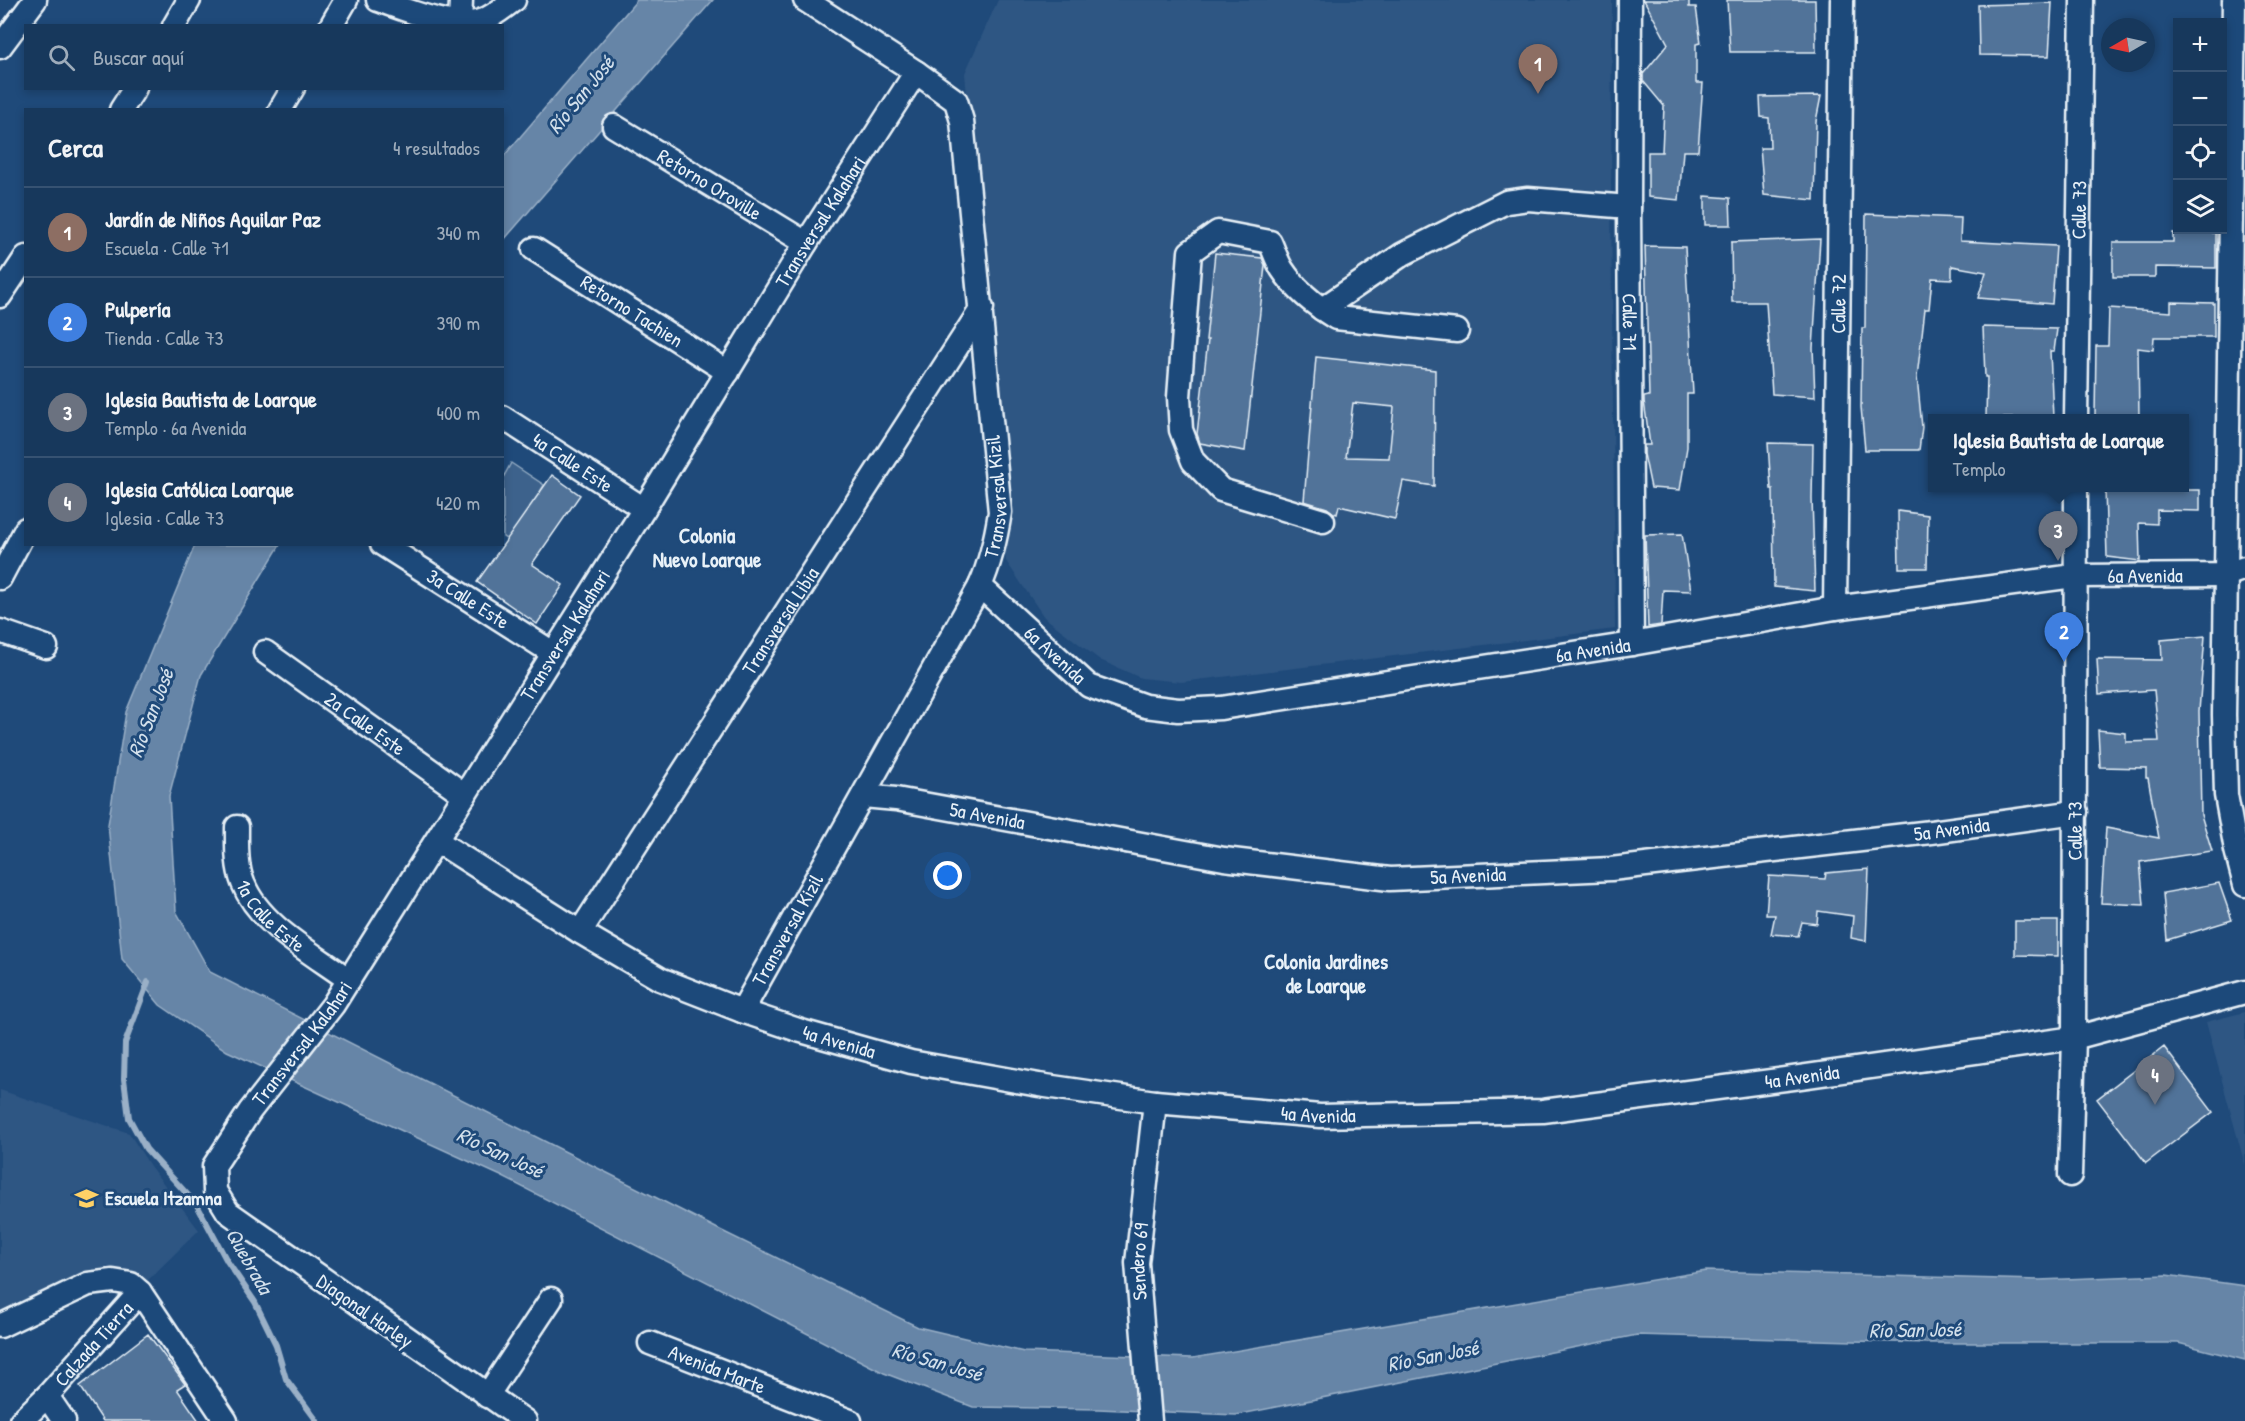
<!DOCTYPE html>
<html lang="es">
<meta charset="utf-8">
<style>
:root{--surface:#17385c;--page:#203f62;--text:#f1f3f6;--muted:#9eacbb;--line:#365272;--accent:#ffd166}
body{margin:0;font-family:"Patrick Hand",sans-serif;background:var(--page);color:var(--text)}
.controls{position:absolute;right:18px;top:18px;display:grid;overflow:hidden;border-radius:0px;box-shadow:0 3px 9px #0003}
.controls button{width:54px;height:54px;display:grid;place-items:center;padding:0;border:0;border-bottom:2px solid var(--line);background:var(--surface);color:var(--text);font:30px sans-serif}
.compass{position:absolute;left:2101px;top:18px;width:54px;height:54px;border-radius:50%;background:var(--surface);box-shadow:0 3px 9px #0003;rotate:261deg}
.you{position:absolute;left:948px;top:876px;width:21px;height:21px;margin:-15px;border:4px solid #fff;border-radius:50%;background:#1a73e8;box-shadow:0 0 0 9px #1a73e833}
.badge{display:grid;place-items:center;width:39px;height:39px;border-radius:50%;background:var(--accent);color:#fff;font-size:20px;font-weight:700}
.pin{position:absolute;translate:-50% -50px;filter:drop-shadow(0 2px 3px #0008)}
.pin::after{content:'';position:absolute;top:32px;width:21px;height:18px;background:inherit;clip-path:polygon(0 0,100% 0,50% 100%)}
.popup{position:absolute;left:1928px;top:414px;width:261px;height:78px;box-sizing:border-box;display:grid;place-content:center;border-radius:0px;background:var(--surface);filter:drop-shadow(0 2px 4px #0005);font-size:20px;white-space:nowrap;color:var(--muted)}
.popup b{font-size:22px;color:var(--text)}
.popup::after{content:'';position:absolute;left:50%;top:100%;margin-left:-12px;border:12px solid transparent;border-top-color:var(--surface)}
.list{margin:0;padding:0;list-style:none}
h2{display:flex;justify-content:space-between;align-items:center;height:78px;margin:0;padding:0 24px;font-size:26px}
h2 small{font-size:20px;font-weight:400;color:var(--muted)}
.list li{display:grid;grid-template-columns:39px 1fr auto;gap:18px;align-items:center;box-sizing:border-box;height:90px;padding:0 24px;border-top:2px solid var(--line)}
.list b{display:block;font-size:22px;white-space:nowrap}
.list p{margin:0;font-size:20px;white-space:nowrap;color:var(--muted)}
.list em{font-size:20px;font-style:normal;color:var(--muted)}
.icon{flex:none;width:33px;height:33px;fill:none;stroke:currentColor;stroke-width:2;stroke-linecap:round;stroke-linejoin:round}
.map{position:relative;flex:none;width:2245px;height:1421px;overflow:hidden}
.search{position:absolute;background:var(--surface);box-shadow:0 3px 9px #0003;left:24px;top:24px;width:480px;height:66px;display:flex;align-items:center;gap:15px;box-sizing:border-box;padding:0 21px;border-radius:0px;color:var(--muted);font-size:22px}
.panel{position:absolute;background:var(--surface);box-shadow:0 3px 9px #0003;left:24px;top:108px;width:480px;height:438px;border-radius:0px}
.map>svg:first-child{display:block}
.built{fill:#2e5683}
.green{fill:#3c628c;stroke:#92aac2;stroke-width:1.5}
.water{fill:#6685a7;stroke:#9ab0c7;stroke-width:1.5}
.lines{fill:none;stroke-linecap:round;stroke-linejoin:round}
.stream{stroke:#9ab0c7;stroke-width:6}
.building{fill:#517399;stroke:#e8f1f8;stroke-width:1.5;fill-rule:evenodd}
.minor-casing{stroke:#e8f1f8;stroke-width:27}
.minor{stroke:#1f4a7a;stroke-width:22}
.labels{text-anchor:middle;stroke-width:6;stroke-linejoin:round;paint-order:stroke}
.street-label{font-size:20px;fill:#e8f1f8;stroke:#1f4a7a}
.poi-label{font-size:20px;font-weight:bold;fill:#e8f1f8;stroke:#1f4a7a;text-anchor:start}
.water-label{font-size:21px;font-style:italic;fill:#d4e1ec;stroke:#1f4a7a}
.neighbourhood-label{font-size:21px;font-weight:bold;fill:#e8f1f8;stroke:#1f4a7a}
</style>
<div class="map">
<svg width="2245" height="1421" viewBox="0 0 2245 1421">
<rect width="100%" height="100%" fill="#1f4a7a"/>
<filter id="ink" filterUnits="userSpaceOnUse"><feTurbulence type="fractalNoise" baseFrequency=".0167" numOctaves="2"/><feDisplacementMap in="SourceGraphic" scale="12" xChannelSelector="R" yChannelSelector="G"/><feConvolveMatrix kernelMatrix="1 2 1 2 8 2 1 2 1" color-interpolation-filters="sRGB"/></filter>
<g filter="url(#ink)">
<path class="built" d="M998,0H1612L1611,195L1615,629L1181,682L1141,678L1100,660L1044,617L1006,561L965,73Z
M2245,1012V1165L2206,1022Z
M0,1090L129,1133L150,1166L199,1230L147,1281L108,1267L78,1276L0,1315Z"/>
<path class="green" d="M511,463L544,485L511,542L503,537V478Z"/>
<path class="water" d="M637,0H713L503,241V157Z
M195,545H280L201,675L169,796L176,911L210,972L722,1231L918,1327L1024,1352L1193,1358L1706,1271L2039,1280L2166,1275L2245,1286V1360L2178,1343H1927L1637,1335L1236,1415L1098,1409L973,1407L884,1373L501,1176L227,1051L160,1005L122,959L108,825L126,712Z"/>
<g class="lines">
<path class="stream" d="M148,982L125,1043L124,1079L129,1118L146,1149L197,1205L227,1261L255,1302L276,1345L286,1379L317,1421"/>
</g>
<path class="building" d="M1644,0H1689V7H1696L1701,43L1696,44V83H1703L1698,151H1683L1679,200L1648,197V152H1662L1664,106L1643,81V74L1668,44Z
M1727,0H1815L1816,52H1730Z
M2052,3L2049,56L1979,55L1978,5Z
M1821,96L1816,121L1814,200L1764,195L1760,148H1770L1769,118L1761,117L1760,97Z
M1705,196L1730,198L1731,225H1705Z
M1866,214L1961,218L1960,241L2056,246L2052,304L1978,298L1986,272L1952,266V279L1932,278L1929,309H1925L1917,377L1922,427L1919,450H1865L1861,407L1862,328H1865Z
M2173,233H2216V268L2155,267V277H2113V242H2173Z
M1820,239L1813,348L1815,397L1772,394L1766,302H1732L1731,242Z
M1645,246L1685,247L1693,394H1687V447L1680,490L1651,488L1644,454V445H1650L1644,401V397L1649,396Z
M1215,253L1262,258L1265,265L1245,451L1200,443L1197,434L1208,340H1206Z
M2171,302L2214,303V337H2154L2153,350L2138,348L2139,418H2095L2096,346H2108L2109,308L2171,312Z
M1983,327L2057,329L2054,351H2050L2053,418H1986L1987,377H1985Z
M1316,357L1435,370L1434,486L1403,481L1395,519L1339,506L1337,514L1334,513L1327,508L1304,501ZM1353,403L1394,407L1389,458L1346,457Z
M1768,443L1813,444L1812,499L1815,591L1774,587L1773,489H1771Z
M552,475L580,495L532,564L563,585L537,624L477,582Z
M2105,488H2184V490H2200V511L2157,510V524L2139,523L2140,561L2107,557Z
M1898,511L1928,515L1927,568H1899Z
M1682,534L1691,591L1663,590L1661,625L1648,627L1645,535Z
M2205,636L2199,711L2201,815L2212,851L2140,862L2144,905L2101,903L2106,828L2159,838L2148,778H2146V768L2100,767L2098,730L2126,733V742L2159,741L2154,690L2099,694L2097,659L2162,660L2161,640Z
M1869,869L1866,941L1851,938L1853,916L1818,911L1817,924L1802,922L1798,936L1771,934L1775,915H1766L1769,876L1825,879L1826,873Z
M2219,883L2232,920L2167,940L2163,893Z
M2015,921H2058V956L2015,955Z
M2164,1047L2213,1112L2146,1163L2097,1099Z
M148,1334L185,1384L177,1389L199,1421H103L80,1386Z"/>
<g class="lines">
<defs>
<g id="minor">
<path d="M378,0C403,9 457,31 483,20C494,16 504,7 514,0"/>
<path id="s1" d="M1630,0L1629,207L1632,644"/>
<path d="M2234,0L2224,715L2226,795L2236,850L2245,885"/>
<path d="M460,23L461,0"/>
<path d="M174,26L189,0"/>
<path d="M331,26L346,0"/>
<path d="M0,47L35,0"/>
<path d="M121,110L135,88"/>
<path d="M280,110L293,88"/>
<path id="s2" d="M614,126L806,243"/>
<path id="s3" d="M534,249L728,372"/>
<path d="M0,296L26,257"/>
<path d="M1322,309L1403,254L1506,202L1528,199L1629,207"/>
<path id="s4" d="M502,417L644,509"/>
<path id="s5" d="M2076,418L2082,0"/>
<path d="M1323,521L1221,490L1193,461L1181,430L1179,397L1190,252L1218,232L1270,242C1274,251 1277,261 1282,269C1295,289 1316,306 1336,318L1457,331"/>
<path id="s6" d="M382,544L553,653"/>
<path d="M0,578L26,529"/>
<path id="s7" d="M980,586L1089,686L1145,706L1178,710L1221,708L1632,644L1835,608L2074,576L2225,575L2245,568"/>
<path id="s8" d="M1835,608L1842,0"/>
<path d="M0,631L46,647"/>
<path id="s9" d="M265,652L465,795"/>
<path id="s10" d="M863,796L896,799L1224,859L1390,879L1611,869L1931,832L2076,812"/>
<path id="s11" d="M237,827C237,845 236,866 243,883C259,925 314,954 349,980"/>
<path id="s12" d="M437,841L580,932L660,979L742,1011L801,1031L911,1062L1039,1085L1155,1102L1320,1116L1543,1111L1793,1078L2074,1038L2245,992"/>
<path id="s13" d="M580,932L982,308"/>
<path id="s14" d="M742,1011L980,586C991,561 996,538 1000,512L962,121L956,101L916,72L805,0"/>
<path id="s15" d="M2070,1175L2074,1038L2076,488"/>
<path d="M0,1326L88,1284L113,1281L131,1284L140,1292L226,1421"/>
<path id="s16" d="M650,1343L850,1421"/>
<path d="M47,1396L64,1421"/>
<path d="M487,1396L551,1299"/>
<path id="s17" d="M21,1421L47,1396L140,1292"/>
<path id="s18" d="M525,1421L228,1212L215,1191L214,1166L250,1111L333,1005L644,509L806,243L916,72"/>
<path id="s19" d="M1150,1421L1137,1263L1155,1102"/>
</g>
</defs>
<use href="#minor" class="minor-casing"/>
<use href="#minor" class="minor"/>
</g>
</g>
<defs>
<symbol id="school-bare" viewBox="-9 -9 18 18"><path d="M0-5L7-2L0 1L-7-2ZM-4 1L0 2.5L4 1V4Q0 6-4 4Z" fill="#ffd166" stroke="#1f4a7a" stroke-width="2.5" paint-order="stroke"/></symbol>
</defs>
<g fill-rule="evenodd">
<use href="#school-bare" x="70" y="1182" width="33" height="33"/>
</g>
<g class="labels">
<g class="street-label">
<text dy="7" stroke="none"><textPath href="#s2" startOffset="112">Retorno Oroville</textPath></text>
<text dy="7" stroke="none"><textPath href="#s5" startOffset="208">Calle 73</textPath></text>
<text dy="7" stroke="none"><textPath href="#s18" startOffset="1536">Transversal Kalahari</textPath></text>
<text dy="7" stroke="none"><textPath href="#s8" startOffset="304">Calle 72</textPath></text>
<text dy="7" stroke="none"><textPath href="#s3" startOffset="116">Retorno Tachien</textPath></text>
<text dy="7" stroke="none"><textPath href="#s1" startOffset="322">Calle 71</textPath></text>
<text dy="7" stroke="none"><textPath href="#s4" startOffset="84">4a Calle Este</textPath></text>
<text dy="7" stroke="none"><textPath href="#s14" startOffset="579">Transversal Kizil</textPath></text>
<text dy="7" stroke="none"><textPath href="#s7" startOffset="1218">6a Avenida</textPath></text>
<text dy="7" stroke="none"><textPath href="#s6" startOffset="102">3a Calle Este</textPath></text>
<text dy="7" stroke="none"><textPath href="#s13" startOffset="370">Transversal Libia</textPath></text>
<text dy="7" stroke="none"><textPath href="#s18" startOffset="1050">Transversal Kalahari</textPath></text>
<text dy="7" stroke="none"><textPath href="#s7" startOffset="660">6a Avenida</textPath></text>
<text dy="7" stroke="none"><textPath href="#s7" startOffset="102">6a Avenida</textPath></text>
<text dy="7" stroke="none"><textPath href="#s9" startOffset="123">2a Calle Este</textPath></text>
<text dy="7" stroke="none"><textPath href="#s10" startOffset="126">5a Avenida</textPath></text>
<text dy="7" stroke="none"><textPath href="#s10" startOffset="1098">5a Avenida</textPath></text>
<text dy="7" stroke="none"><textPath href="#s15" startOffset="344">Calle 73</textPath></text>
<text dy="7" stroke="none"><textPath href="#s10" startOffset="612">5a Avenida</textPath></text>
<text dy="7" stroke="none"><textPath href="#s11" startOffset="100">1a Calle Este</textPath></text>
<text dy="7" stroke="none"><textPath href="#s14" startOffset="93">Transversal Kizil</textPath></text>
<text dy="7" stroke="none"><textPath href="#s18" startOffset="564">Transversal Kalahari</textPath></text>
<text dy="7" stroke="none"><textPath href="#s12" startOffset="452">4a Avenida</textPath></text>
<text dy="7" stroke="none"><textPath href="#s12" startOffset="1424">4a Avenida</textPath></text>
<text dy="7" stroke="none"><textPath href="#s12" startOffset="938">4a Avenida</textPath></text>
<text dy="7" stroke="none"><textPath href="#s19" startOffset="160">Sendero 69</textPath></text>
<text transform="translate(365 1311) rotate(35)" y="7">Diagonal Harley</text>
<text dy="7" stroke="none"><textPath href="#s17" startOffset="106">Calzada Tierra</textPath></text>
<text dy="7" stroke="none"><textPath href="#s16" startOffset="72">Avenida Marte</textPath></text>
</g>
<g class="poi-label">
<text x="105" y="1205">Escuela Itzamna</text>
</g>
<g class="water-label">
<text transform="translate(581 95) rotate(-51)" y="7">Río San José</text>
<text transform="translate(151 713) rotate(-69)" y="7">Río San José</text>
<text transform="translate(500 1153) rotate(25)" y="7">Río San José</text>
<text transform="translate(249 1261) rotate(60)" y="7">Quebrada</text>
<text transform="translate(1915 1330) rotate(-1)" y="7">Río San José</text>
<text transform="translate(1433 1356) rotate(-11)" y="7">Río San José</text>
<text transform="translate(937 1362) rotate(16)" y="7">Río San José</text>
</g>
<g class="neighbourhood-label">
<text x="707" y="543">Colonia<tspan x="707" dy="24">Nuevo Loarque</tspan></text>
<text x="1326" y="969">Colonia Jardines<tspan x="1326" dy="24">de Loarque</tspan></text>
</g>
</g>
</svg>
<div class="controls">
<button>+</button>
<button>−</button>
<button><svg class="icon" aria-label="locate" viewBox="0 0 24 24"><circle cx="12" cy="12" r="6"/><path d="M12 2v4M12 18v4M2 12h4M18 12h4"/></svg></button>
<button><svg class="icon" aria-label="layers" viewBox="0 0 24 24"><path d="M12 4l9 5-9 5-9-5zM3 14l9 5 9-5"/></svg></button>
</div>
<svg class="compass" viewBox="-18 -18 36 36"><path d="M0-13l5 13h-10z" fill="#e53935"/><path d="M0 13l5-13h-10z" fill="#9eacbb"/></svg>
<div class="you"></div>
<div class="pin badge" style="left:1538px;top:94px;background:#8d6e63">1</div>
<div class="pin badge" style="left:2064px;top:662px;background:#3f7fe0">2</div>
<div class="pin badge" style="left:2058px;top:561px;background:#6b7280">3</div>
<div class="popup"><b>Iglesia Bautista de Loarque</b>Templo</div>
<div class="pin badge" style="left:2155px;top:1105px;background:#6b7280">4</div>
<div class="search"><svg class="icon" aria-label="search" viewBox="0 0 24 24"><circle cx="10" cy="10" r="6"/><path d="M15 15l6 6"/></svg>Buscar aquí</div>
<section class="panel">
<h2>Cerca<small>4 resultados</small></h2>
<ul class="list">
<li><span class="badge" style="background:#8d6e63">1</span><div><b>Jardín de Niños Aguilar Paz</b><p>Escuela · Calle 71</p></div><em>340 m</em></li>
<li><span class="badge" style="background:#3f7fe0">2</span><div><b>Pulpería</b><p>Tienda · Calle 73</p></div><em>390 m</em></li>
<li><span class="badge" style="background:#6b7280">3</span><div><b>Iglesia Bautista de Loarque</b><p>Templo · 6a Avenida</p></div><em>400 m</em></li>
<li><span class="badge" style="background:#6b7280">4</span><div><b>Iglesia Católica Loarque</b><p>Iglesia · Calle 73</p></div><em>420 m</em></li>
</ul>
</section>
</div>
